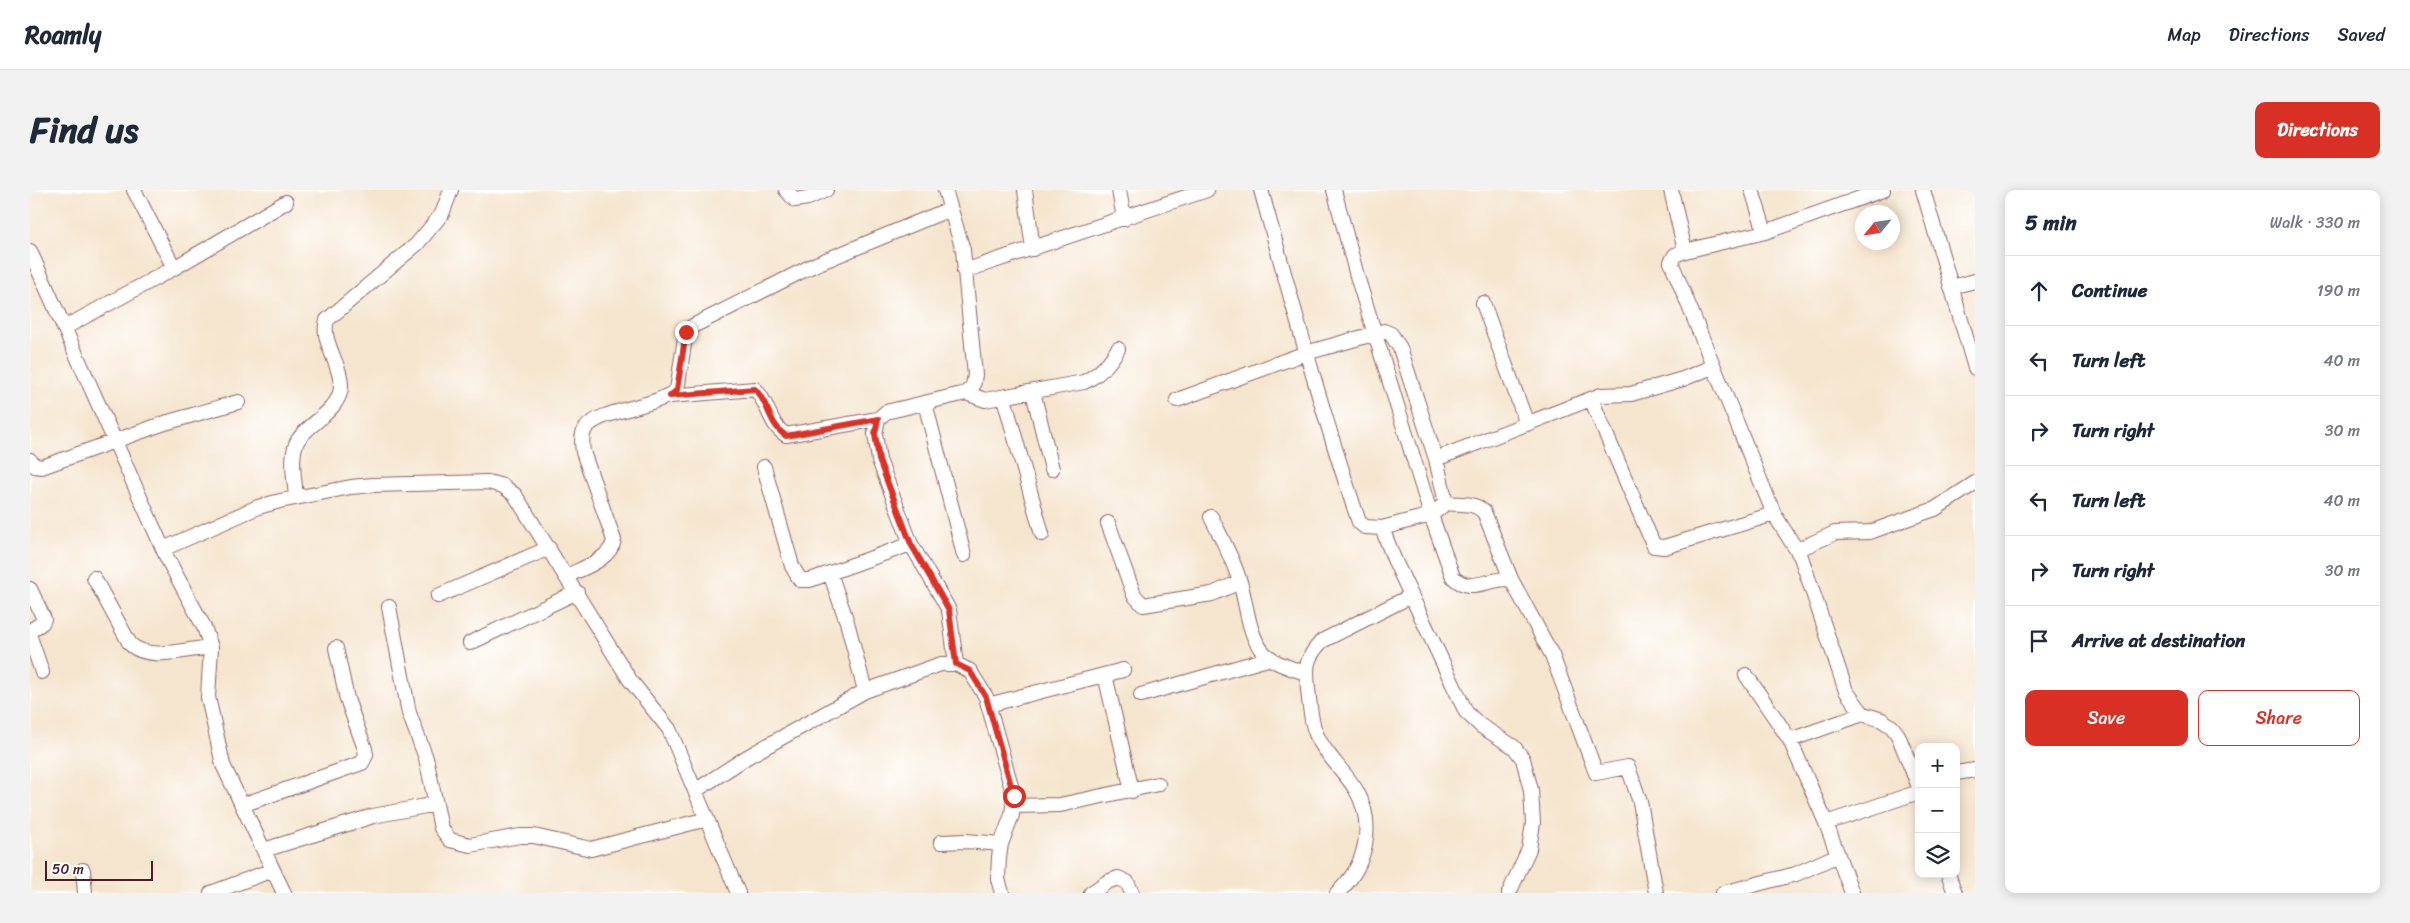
<!DOCTYPE html>
<meta charset="utf-8">
<style>
:root{--surface:#fff;--page:#f2f2f3;--text:#1f2937;--muted:#747a83;--line:#e0e1e3;--accent:#d93025}
body{margin:0;font-family:Sriracha,sans-serif;background:var(--page);color:var(--text)}
.controls{position:absolute;right:15px;bottom:15px;display:grid;overflow:hidden;border-radius:10px;box-shadow:0 2px 12px #0003}
.controls button{width:45px;height:45px;display:grid;place-items:center;padding:0;border:0;border-bottom:1px solid var(--line);background:var(--surface);color:var(--text);font:25px sans-serif}
.compass{position:absolute;left:1825px;top:15px;width:45px;height:45px;border-radius:50%;background:var(--surface);box-shadow:0 2px 12px #0003;rotate:241deg}
.scale{position:absolute;left:15px;bottom:12px;width:108px;box-sizing:border-box;padding-left:5px;border:2px solid #4a1f2b;border-top:0;font-size:14px;line-height:18px;white-space:nowrap;color:#4a1f2b;-webkit-text-stroke:4px #fff;paint-order:stroke}
.stop{position:absolute;width:15px;height:15px;margin:-11px;border:4px solid #d93025;border-radius:50%;background:#fff}
.stop.end{background:#d93025;border-color:#fff;box-shadow:0 1px 5px #0008}
.list{margin:0;padding:0;list-style:none}
h2{display:flex;justify-content:space-between;align-items:center;height:65px;margin:0;padding:0 20px;font-size:21px}
h2 small{font-size:16px;font-weight:400;color:var(--muted)}
.list li{display:grid;grid-template-columns:32px 1fr auto;gap:15px;align-items:center;box-sizing:border-box;height:70px;padding:0 20px;border-top:1px solid var(--line)}
.list b{display:block;font-size:19px;white-space:nowrap}
.list em{font-size:16px;font-style:normal;color:var(--muted)}
.actions{display:flex;gap:10px;padding:15px 20px}
.actions a{flex:1;padding:11px 0;border:1px solid var(--accent);border-radius:10px;text-align:center;font-size:18px;color:var(--accent)}
.actions .main{background:var(--accent);color:#fff}
.icon{flex:none;width:28px;height:28px;fill:none;stroke:currentColor;stroke-width:2;stroke-linecap:round;stroke-linejoin:round}
.map{position:relative;flex:none;width:1945px;height:703px;overflow:hidden;border-radius:10px}
header{display:flex;align-items:center;gap:30px;box-sizing:border-box;height:70px;padding:0 25px;background:var(--surface);border-bottom:1px solid var(--line)}
header strong{font-size:24px}
nav{display:flex;gap:28px;margin-inline-start:auto;font-size:18px}
.intro{display:flex;align-items:center;justify-content:space-between;box-sizing:border-box;height:120px;padding:0 30px}
h1{margin:0;font-size:35px}
.button{padding:12px 22px;border-radius:10px;background:var(--accent);color:#fff;font-size:18px;font-weight:700}
main{display:flex;gap:30px;padding:0 30px}
aside{flex:1;background:var(--surface);border-radius:10px;box-shadow:0 2px 12px #0003}
.map>svg:first-child{display:block}
.lines{fill:none;stroke-linecap:round;stroke-linejoin:round}
.minor-casing{stroke:#866464;stroke-width:16}
.minor{stroke:#fff;stroke-width:14}
.route{stroke:#d93025;stroke-width:6}
</style>
<header>
<strong>Roamly</strong>
<nav><a>Map</a><a>Directions</a><a>Saved</a></nav>
</header>
<div class="intro"><h1>Find us</h1><a class="button">Directions</a></div>
<main>
<div class="map">
<svg width="1945" height="703" viewBox="0 0 1945 703">
<rect width="100%" height="100%" fill="#fff"/>
<filter id="ink" filterUnits="userSpaceOnUse"><feTurbulence type="fractalNoise" baseFrequency=".02" numOctaves="2"/><feDisplacementMap in="SourceGraphic" scale="10" xChannelSelector="R" yChannelSelector="G"/><feConvolveMatrix kernelMatrix="1 2 1 2 8 2 1 2 1" color-interpolation-filters="sRGB"/></filter>
<filter id="wash" filterUnits="userSpaceOnUse"><feTurbulence type="fractalNoise" baseFrequency=".0096" numOctaves="4" result="noise"/><feDisplacementMap in="SourceGraphic" scale="20" xChannelSelector="R" yChannelSelector="G"/><feGaussianBlur stdDeviation="1.12" result="paint"/><feColorMatrix in="noise" values="0 0 0 0 0 0 0 0 0 0 0 0 0 0 0 0 0 1.4 0 .05"/><feComposite in="paint" operator="in"/></filter>
<g filter="url(#wash)">
<rect width="100%" height="100%" fill="#f5e5ce"/>
</g>
<g filter="url(#ink)">
<g class="lines">
<defs>
<path id="minor" d="M104,0L144,78
M756,0L765,10L778,8L796,0
M915,0L933,60L945,185L943,196L936,203L856,222L848,229L845,244L849,270L881,354L919,420L926,474
M995,0L1003,59
M1089,0L1094,29
M1304,0L1327,86L1401,325L1423,387C1440,405 1459,387 1481,389L1522,465L1566,583L1598,577L1610,612L1626,703
M1641,0L1655,61
M1722,0L1735,42
M1853,0L1735,42L1655,61L1645,65L1641,72L1744,324L1771,367L1816,501L1833,524L1852,530L1862,537L1868,545L1889,597
M1893,0L1945,178
M0,61L137,368L174,437L181,457L178,507L193,575L254,703
M934,81L1177,0
M1921,97L1945,91
M1453,113L1497,234
M34,138L144,78L256,12
M1003,202L1022,279
M936,203L955,210L1054,192C1070,184 1078,175 1088,159
M640,206L725,199C739,213 739,235 756,245L848,229
M974,208L1012,344
M1561,209L1624,356L1634,357L1744,324
M1147,210L1276,163L1354,141L1361,144L1370,158L1406,269L1416,313L1401,325L1352,338L1335,337L1329,332C1292,223 1262,112 1231,0
M895,213L934,365
M1406,269L1571,205L1601,204L1653,189L1682,177
M0,270L5,276L12,277L135,233L208,212
M734,277L762,376L770,390H780L881,354
M266,308C265,291 259,265 268,250C279,233 310,220 311,197C312,175 290,151 297,130L387,54L412,24L421,0
M1416,313C1430,315 1443,311 1454,322L1481,389
M1181,327C1191,347 1202,367 1209,389C1217,412 1217,443 1233,462C1243,474 1263,478 1277,484
M1078,333L1104,405L1113,415L1182,404L1210,392
M1352,338L1364,369L1436,522L1451,536L1484,557L1493,569L1501,600L1503,633L1499,659L1479,703
M133,359L228,317L250,311L321,297L343,295L458,292L473,296L485,305L600,490L639,539L708,703
M1767,360L1805,343L1840,342L1882,327L1905,319L1945,293
M800,383L817,432L835,501
M537,386C553,378 581,369 584,350L553,262C552,254 551,246 555,239C569,219 625,218 647,200L656,141L663,136L784,75L920,19
M64,388L100,454C119,472 157,459 181,457
M0,399L14,429L12,433L0,441
M408,406L519,358
M359,417L379,523L396,568L411,638L420,650L440,655L490,646H504L561,659L677,629
M0,447L12,482
M440,453L547,402
M1075,485L1102,601
M1716,485L1760,550L1796,633L1822,703
M1111,505L1241,468
M958,515L1093,480
M1760,550L1833,524
M1926,583L1945,580
M665,601L717,567L835,501L911,474H926L940,481L956,507L984,606L982,625L971,654L969,667L968,689L972,703
M212,615L332,573L336,565L335,559L317,509L306,458
M983,616L1030,615L1128,594
M1796,633L1889,602
M911,652L936,651L971,654
M234,660L343,626L406,614
M53,680L55,703
M1918,684L1925,703
M181,703L243,680
M1061,703L1077,692L1088,688L1097,692L1102,703
M1307,703C1336,677 1346,635 1326,600C1314,580 1295,565 1286,544C1280,529 1280,515 1278,499C1276,476 1275,469 1292,451L1381,406
M1693,703L1766,684L1808,665"/>
</defs>
<use href="#minor" class="minor-casing"/>
<use href="#minor" class="minor"/>
</g>
</g>
<g class="lines" filter="url(#ink)">
<path class="route" d="M656,142L647,200L640,206L725,199C739,213 739,235 756,246L848,229L845,244L849,270L881,354L919,420L926,474L940,481L956,507L984,606"/>
</g>
</svg>
<div class="controls">
<button>+</button>
<button>−</button>
<button><svg class="icon" aria-label="layers" viewBox="0 0 24 24"><path d="M12 4l9 5-9 5-9-5zM3 14l9 5 9-5"/></svg></button>
</div>
<svg class="compass" viewBox="-18 -18 36 36"><path d="M0-13l5 13h-10z" fill="#e53935"/><path d="M0 13l5-13h-10z" fill="#747a83"/></svg>
<div class="scale">50 m</div>
<div class="stop" style="left:984px;top:606px"></div>
<div class="stop end" style="left:656px;top:142px"></div>
</div>
<aside>
<h2>5 min<small>Walk · 330 m</small></h2>
<ul class="list">
<li><svg class="icon" aria-label="ahead" viewBox="0 0 24 24"><path d="M12 20V5M6 11l6-6 6 6"/></svg><div><b>Continue</b></div><em>190 m</em></li>
<li><svg class="icon" aria-label="left" viewBox="0 0 24 24"><path d="M17 20v-9H6M10 6l-5 5 5 5"/></svg><div><b>Turn left</b></div><em>40 m</em></li>
<li><svg class="icon" aria-label="right" viewBox="0 0 24 24"><path d="M7 20v-9h11M14 6l5 5-5 5"/></svg><div><b>Turn right</b></div><em>30 m</em></li>
<li><svg class="icon" aria-label="left" viewBox="0 0 24 24"><path d="M17 20v-9H6M10 6l-5 5 5 5"/></svg><div><b>Turn left</b></div><em>40 m</em></li>
<li><svg class="icon" aria-label="right" viewBox="0 0 24 24"><path d="M7 20v-9h11M14 6l5 5-5 5"/></svg><div><b>Turn right</b></div><em>30 m</em></li>
<li><svg class="icon" aria-label="arrive" viewBox="0 0 24 24"><path d="M6 21V4h12l-3 4 3 4H6"/></svg><div><b>Arrive at destination</b></div></li>
</ul>
<div class="actions"><a class="main">Save</a><a>Share</a></div>
</aside>
</main>
